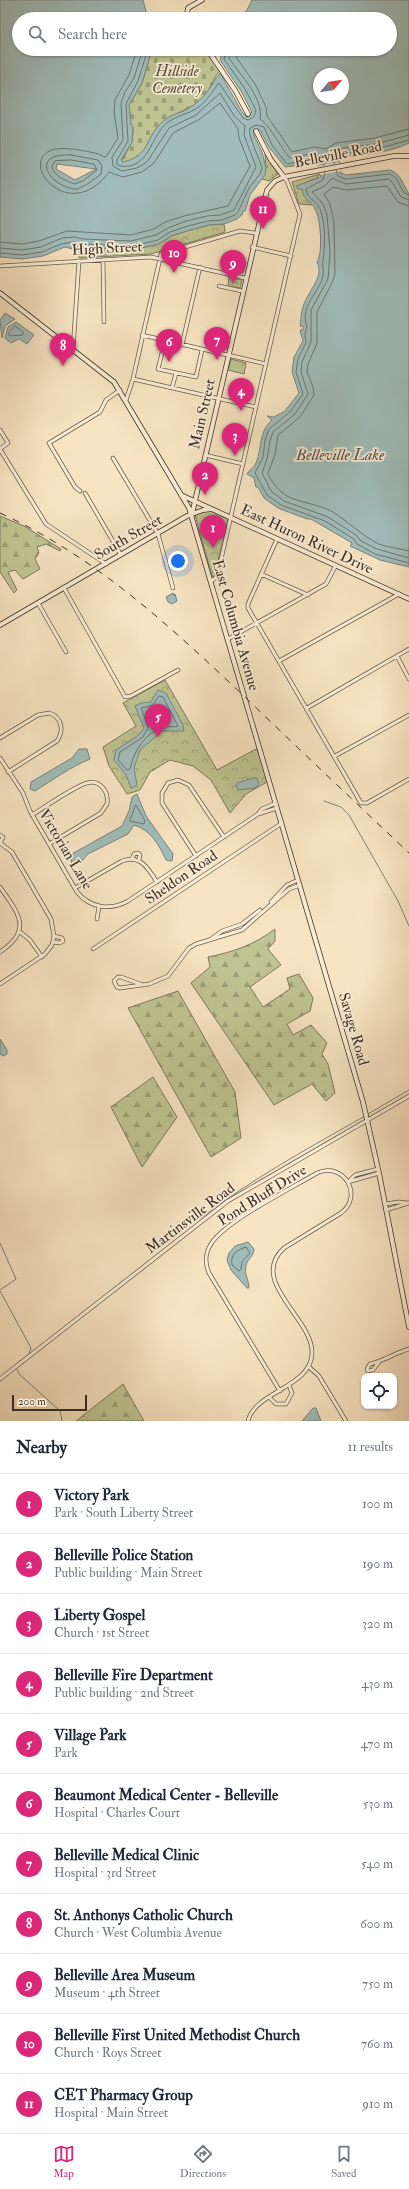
<!DOCTYPE html>
<meta charset="utf-8">
<style>
:root{--surface:#fff;--page:#f6f6f7;--text:#1f2937;--muted:#747a83;--line:#e0e1e3;--accent:#db2777}
body{margin:0;font-family:"IM FELL Double Pica",serif;background:var(--page);color:var(--text)}
.controls{position:absolute;right:12px;bottom:12px;display:grid;overflow:hidden;border-radius:8px;box-shadow:0 1px 3px #0004}
.controls button{width:36px;height:36px;display:grid;place-items:center;padding:0;border:0;border-bottom:1px solid var(--line);background:var(--surface);color:var(--text);font:20px sans-serif}
.compass{position:absolute;left:313px;top:68px;width:36px;height:36px;border-radius:50%;background:var(--surface);box-shadow:0 1px 3px #0004;rotate:61deg}
.scale{position:absolute;left:12px;bottom:10px;width:75px;box-sizing:border-box;padding-left:4px;border:2px solid #3c3024;border-top:0;font-size:11px;line-height:14px;white-space:nowrap;color:#3c3024;-webkit-text-stroke:3px #faedd7;paint-order:stroke}
.you{position:absolute;left:178px;top:561px;width:14px;height:14px;margin:-10px;border:3px solid #fff;border-radius:50%;background:#1a73e8;box-shadow:0 0 0 6px #1a73e833}
.badge{display:grid;place-items:center;width:26px;height:26px;border-radius:50%;background:var(--accent);color:#fff;font-size:13px;font-weight:700}
.pin{position:absolute;translate:-50% -33px;filter:drop-shadow(0 1px 2px #0008)}
.pin::after{content:'';position:absolute;top:21px;width:14px;height:12px;background:inherit;clip-path:polygon(0 0,100% 0,50% 100%)}
.list{margin:0;padding:0;list-style:none}
h2{display:flex;justify-content:space-between;align-items:center;height:52px;margin:0;padding:0 16px;font-size:17px}
h2 small{font-size:13px;font-weight:400;color:var(--muted)}
.list li{display:grid;grid-template-columns:26px 1fr auto;gap:12px;align-items:center;box-sizing:border-box;height:60px;padding:0 16px;border-top:1px solid var(--line)}
.list b{display:block;font-size:15px;white-space:nowrap}
.list p{margin:0;font-size:13px;white-space:nowrap;color:var(--muted)}
.list em{font-size:13px;font-style:normal;color:var(--muted)}
.icon{flex:none;width:22px;height:22px;fill:none;stroke:currentColor;stroke-width:2;stroke-linecap:round;stroke-linejoin:round}
.map{position:relative;flex:none;width:409px;height:1421px;overflow:hidden}
.search{position:absolute;background:var(--surface);box-shadow:0 1px 3px #0004;left:12px;right:12px;top:12px;height:44px;display:flex;align-items:center;gap:10px;box-sizing:border-box;padding:0 14px;border-radius:22px;color:var(--muted);font-size:15px}
.sheet{height:712px;background:var(--surface)}
nav{display:flex;justify-content:space-around;align-items:center;box-sizing:border-box;height:56px;border-top:1px solid var(--line);background:var(--surface);font-size:11px;color:var(--muted)}
nav a{display:grid;justify-items:center;gap:2px}
nav .on{color:var(--accent)}
.map>svg:first-child{display:block}
.forest{fill:url(#forest-firs);stroke:#7e7a5b}
.cemetery{fill:url(#cemetery-stones);stroke:#7e7a5b}
.park{fill:url(#park-crowns);stroke:#7e7a5b}
.water{fill:#a0bdbb;stroke:#78857f;fill-rule:evenodd}
.pier{fill:#f8e4c2}
.lines{fill:none;stroke-linecap:round;stroke-linejoin:round}
.shore{stroke:#6e7670;stroke-width:1}
.stream{stroke:#78857f;stroke-width:1}
.street-casing{stroke:#6b5d4c;stroke-width:4.5}
.secondary-casing{stroke:#3c3024;stroke-width:5.5}
.street{stroke:#faedd7;stroke-width:3}
.secondary{stroke:#faedd7;stroke-width:4}
.rail{stroke:#3c3024;stroke-width:1;stroke-dasharray:7 7;stroke-linecap:butt}
.labels{text-anchor:middle;stroke-width:3.5;stroke-linejoin:round;paint-order:stroke}
.park-label{font-size:15px;font-style:italic;fill:#564e3a;stroke:#faedd7}
.street-label{font-size:15px;fill:#3c3024;stroke:#faedd7}
.water-label{font-size:16px;font-style:italic;fill:#55534a;stroke:#faedd7}
</style>
<div class="map">
<svg width="409" height="1421" viewBox="0 0 409 1421">
<defs>
<pattern id="forest-firs" width="22" height="20" patternUnits="userSpaceOnUse"><rect width="22" height="20" fill="#bfc492"/><path d="M5 1l3.5 6h-7zM16 11l3.5 6h-7z" fill="#9ca077"/></pattern>
<pattern id="cemetery-stones" width="16" height="16" patternUnits="userSpaceOnUse"><rect width="16" height="16" fill="#bfc492"/><path d="M2 7V4a2 2 0 0 1 4 0v3zM10 15v-3a2 2 0 0 1 4 0v3z" fill="#9ca077"/></pattern>
<pattern id="park-crowns" width="20" height="18" patternUnits="userSpaceOnUse"><rect width="20" height="18" fill="#bfc492"/><path d="M2 6a3 3 0 1 1 6 0M12 15a3 3 0 1 1 6 0" fill="none" stroke="#9ca077"/></pattern>
</defs>
<rect width="100%" height="100%" fill="#f8e4c2"/>
<filter id="stains"><feTurbulence type="fractalNoise" baseFrequency=".005" numOctaves="4"/><feColorMatrix values="0 0 0 0 .2 0 0 0 0 .09 0 0 0 0 .02 0 0 0 .5 -.17"/></filter>
<radialGradient id="worn" r=".72"><stop offset=".6" stop-color="#630" stop-opacity="0"/><stop offset="1" stop-color="#630" stop-opacity=".3"/></radialGradient>
<path class="forest" d="M0,516L24,526L61,549L60,551L46,544L37,547L39,553L35,559L40,569L23,579L15,570L8,572L17,590L14,593L0,572Z
M275,929V941L268,949L281,965L250,987L263,1007L290,989L287,978L299,974L313,998L310,1011L287,1024L293,1035L311,1025L327,1043L322,1054L328,1064L335,1093L326,1101L312,1084L274,1105L191,983L210,967L208,957C233,952 254,945 275,929Z
M178,991L235,1092L241,1138L211,1157L128,1008Z
M153,1077L177,1117L142,1167L111,1107Z
M123,1384L144,1421H76Z"/>
<path class="cemetery" d="M152,49H205L220,71C215,74 210,91 204,97C191,112 168,112 156,129C146,142 143,165 121,162L132,142L133,127L131,125L129,105L142,83Z"/>
<path class="park" d="M265,154L278,174L269,181L262,179L266,168Z
M320,174L317,178L297,186L302,189L312,205L299,204L292,182Z
M224,224L225,232L151,254L79,258L78,247L132,250L159,244L171,236L190,230L209,225Z
M239,260L246,262L243,273L228,270L230,265V269L237,271Z
M229,277L242,280L240,288L228,286Z
M231,359L246,363L244,374L228,370Z
M209,510L228,519L214,577L212,576L195,515Z
M165,680L217,770L258,748L267,782L246,794L230,813L211,780L193,766L170,760L150,772L140,790L127,794L109,766L103,747L136,726L123,703Z"/>
<path class="water" d="M0,0H143L148,19H19V49H152L142,83L129,105L131,125L133,127L132,142L121,160L123,162C150,156 145,138 162,122C171,114 183,113 192,106C206,97 211,85 220,73L242,112L247,117L252,112L241,91L220,60L223,49H390V19H238L247,10L252,0H409V143C387,154 363,154 339,157L341,173L346,175L390,170C401,174 403,184 409,194V567L380,560L350,546L352,543L311,519H307L278,508L264,498L258,487H256L254,478L247,474C249,470 254,468 255,465C263,449 257,434 272,420L267,416L274,417L285,411L299,393L292,372L294,357L303,341L300,330H303V326H300C301,320 301,313 303,307C308,290 325,277 317,262C323,254 321,218 315,209C310,199 304,202 302,189H298L296,186L321,177L318,163L285,167L269,147L260,130L257,129L253,133L262,152L266,168L265,175L250,195L245,211L242,212L243,214L237,219L224,224L209,225L190,230L171,236L159,244L132,250L72,246L73,249L65,247L43,256L22,259L0,257ZM319,74H343V98H319ZM57,164L96,169L75,180L56,169Z
M5,313L15,319L5,326L2,338L0,320Z
M16,322L34,335L27,344L19,339L11,343L5,338L8,327Z
M173,593L174,596L175,594L177,601L172,604L168,602L166,597Z
M158,690L166,693L183,725L184,731H162L140,750L134,768L137,785L131,788L126,775L114,760L116,750L140,734L144,728L135,706L141,703L151,702Z
M79,749H87L90,759C70,767 53,780 35,791L30,789L31,782L72,758Z
M253,778H257L259,784L255,788L238,790L236,786L237,783Z
M137,794L146,816L173,854L172,861L166,860C159,845 151,830 134,825L128,834L88,854L80,863L72,864L70,855L122,826L129,811L132,797Z
M0,1039L7,1050V1054L3,1056L0,1054Z
M248,1242L254,1249C254,1257 246,1260 246,1266C244,1274 249,1280 249,1288H247L231,1270L227,1260L229,1253L235,1246Z
M313,1408H316L321,1421H302Z"/>
<path class="pier" d="M339,162L341,171L320,175L318,166Z"/>
<g class="lines">
<path class="shore" d="M148,49L138,81L126,104L128,141L117,160V164L120,166C150,170 150,136 167,123C175,117 183,115 192,111C205,105 211,93 219,83L243,118L248,120L254,117L256,110L245,89L224,59L226,49
M231,49L229,58C240,75 264,98 260,119C269,124 281,148 290,158L315,153L328,159L336,149L376,144L409,135
M237,49L236,57L255,84L266,107L267,116L292,152L314,147L326,149L336,143L375,138L409,129
M71,155L98,160L102,166L101,174L86,185L77,189C52,189 26,153 71,155Z
M71,160L94,164L97,170L83,181L75,184C66,181 53,176 52,166L55,161Z
M334,164L335,157L338,154L377,149L409,140
M336,170L338,176L345,179L390,174L396,178L404,193L409,195
M325,172L323,180L306,189C307,199 316,200 320,209C326,225 325,244 323,261C322,265 324,271 323,276C319,293 299,307 307,327L305,334L306,343L298,359L296,372L303,394L291,411L269,429L265,440L263,457L255,473L267,495L281,505L325,521L354,539L357,544L375,554L409,563
M409,200L401,197L392,182L389,179L346,184L332,178L325,186L312,192L323,204L327,215L330,252L328,279L311,310V342L302,362L301,372L308,394L295,414L273,432L270,441L267,459L262,473L271,491L284,501L328,517L356,535L361,541L377,549L409,558
M409,206L398,202L387,186L346,190L333,187L324,194L330,204L334,222L335,274L332,283L317,312V343L308,364L307,372L313,387L314,395L300,417L278,435L275,455L268,473C271,482 279,491 287,496C301,503 317,504 331,511C348,521 362,536 379,544C389,548 399,548 409,551
M0,242L22,244L39,241L67,231L131,235L154,229L165,222L184,216L228,206L250,166L239,138L238,129L220,103L200,119L173,133L154,163L142,172L123,177L109,172C69,226 17,162 52,150C62,146 85,151 95,153C100,154 102,157 106,157L118,138L114,112L115,100L129,75L137,49
M0,248L22,250L41,247L62,238L74,237L83,239L131,241L156,235L168,228L186,221L207,216L220,215L234,210L256,167L244,135L245,126L235,117L220,93L196,115L169,128L147,162L137,168L122,171L113,166L112,157L123,140L121,103L125,92L134,78L143,49
M0,253L22,255L42,252L61,244L74,242L83,244L132,246L158,240L170,232L188,226L208,221L222,220L235,215L238,212L249,188L260,174L262,168C260,159 247,135 250,128L256,125L264,127L272,145L287,164L315,158L321,160L324,166
M15,326L23,332V335L9,336V333Z
M159,696L163,697L178,726C173,728 166,725 160,728C144,735 133,753 130,769L127,770L118,760L120,752L143,737L148,727L141,708L153,705Z
M160,705L162,706L170,721L154,725L148,713Z
M136,805L145,821L144,824L130,821Z
M246,1247L250,1253L242,1262L241,1269L239,1271L232,1265C230,1254 237,1250 246,1247Z"/>
<path class="stream" d="M324,801L341,807L349,815L398,901L409,926
M368,1114L409,1090
M200,1219C251,1179 309,1148 365,1116
M0,1243L16,1279L0,1290
M0,1291L31,1348L29,1354L15,1365
M17,1369L19,1374L60,1411L62,1421"/>
<defs>
<path id="street" d="M252,247L291,256
M103,260L104,322
M0,266L151,257L245,278
M219,286L242,291
M142,335L266,364
M165,341L158,369L196,377L202,350
M182,345L200,267
M73,349L79,261
M133,379L256,407
M172,388L176,373
M126,400L133,379L161,254L240,231L255,233
M0,430L8,443L0,449L1,451L46,524L106,564
M205,455L243,464
M113,458L158,534L173,588
M80,491L75,487L49,443L100,412L106,400L120,390
M85,493L121,555
M277,539L248,604V608L361,803H367L409,779
M261,574L308,595
M211,581L217,577L300,214L287,181L284,177
M64,588L125,697L131,696L178,670
M38,603L66,652
M228,639L326,584L336,565
M397,656L409,679
M279,661L399,594
M307,708L409,649
M0,738L38,715L49,713L54,715C63,722 63,732 57,741L8,772
M335,756L409,715
M0,758L23,793L30,811L77,892C90,908 110,911 128,901L258,814
M276,803L262,809L258,814L277,808
M32,815C45,807 75,786 87,783C100,779 109,792 107,804L101,813L49,844
M0,835L3,837L0,843
M0,843L12,852L51,919L54,936L52,945L45,954L0,984
M196,856L162,803V793L168,783L178,780L189,785L224,837
M132,859L134,854L138,853L140,855L139,860
M0,887C19,914 33,930 0,952
M75,888L122,861C140,854 148,868 157,882
M271,902L287,885L298,880
M97,919L99,906
M20,932L30,940L42,957
M211,939L222,931L242,924L260,910
M53,942L60,943L63,941L62,938L54,936
M93,949L282,823
M143,985L121,977H118L114,981L117,987L120,988L149,984L168,976L189,948L196,944L242,930L289,889L300,885
M348,1182L355,1175L378,1169
M348,1182L379,1173
M385,1204L399,1202L408,1203
M386,1210L409,1203
M379,1362L373,1370L368,1371L367,1369L370,1364C384,1361 395,1353 409,1349
M309,1367L319,1376L346,1421
M0,1379L228,1201L409,1096
M270,1398L276,1404H286L292,1393L289,1385
M248,1421C255,1391 313,1387 312,1352C312,1318 248,1281 284,1248L341,1213C364,1196 344,1161 317,1173C292,1188 225,1221 211,1244C205,1253 205,1264 209,1273L280,1391"/>
<path id="secondary" d="M190,19L187,14L188,8L202,0
M207,49L235,90L248,114
M256,131L271,160L284,177
M0,293L114,382L189,508L363,1102L379,1173L409,1327
M181,495L409,599
M192,514L267,190L275,181L284,177L394,156H409
M0,625L187,516L203,510L212,509"/>
</defs>
<use href="#street" class="street-casing"/>
<use href="#secondary" class="secondary-casing"/>
<use href="#street" class="street"/>
<use href="#secondary" class="secondary"/>
<path class="rail" d="M0,513C96,557 171,627 247,699C301,751 355,802 409,853"/>
</g>
<g class="labels">
<g class="park-label">
<text x="177" y="76">Hillside<tspan x="177" dy="17">Cemetery</tspan></text>
</g>
<g class="street-label">
<text transform="translate(338 154) rotate(-11)" y="5">Belleville Road</text>
<text transform="translate(107 248) rotate(-3)" y="5">High Street</text>
<text transform="translate(202 414) rotate(-77)" y="5">Main Street</text>
<text transform="translate(128 537) rotate(-30)" y="5">South Street</text>
<text transform="translate(307 539) rotate(25)" y="5">East Huron River Drive</text>
<text transform="translate(236 625) rotate(74)" y="5">East Columbia Avenue</text>
<text transform="translate(66 849) rotate(59)" y="5">Victorian Lane</text>
<text transform="translate(181 877) rotate(-34)" y="5">Sheldon Road</text>
<text transform="translate(354 1029) rotate(74)" y="5">Savage Road</text>
<text transform="translate(262 1195) rotate(-32)" y="5">Pond Bluff Drive</text>
<text transform="translate(190 1218) rotate(-37)" y="5">Martinsville Road</text>
</g>
<g class="water-label">
<text x="340" y="460">Belleville Lake</text>
</g>
</g>
<rect width="100%" height="100%" filter="url(#stains)"/>
<rect width="100%" height="100%" fill="url(#worn)"/>
</svg>
<div class="controls">
<button><svg class="icon" aria-label="locate" viewBox="0 0 24 24"><circle cx="12" cy="12" r="6"/><path d="M12 2v4M12 18v4M2 12h4M18 12h4"/></svg></button>
</div>
<svg class="compass" viewBox="-18 -18 36 36"><path d="M0-13l5 13h-10z" fill="#e53935"/><path d="M0 13l5-13h-10z" fill="#747a83"/></svg>
<div class="scale">200 m</div>
<div class="you"></div>
<div class="pin badge" style="left:213px;top:548px">1</div>
<div class="pin badge" style="left:205px;top:495px">2</div>
<div class="pin badge" style="left:235px;top:456px">3</div>
<div class="pin badge" style="left:241px;top:411px">4</div>
<div class="pin badge" style="left:158px;top:737px">5</div>
<div class="pin badge" style="left:169px;top:362px">6</div>
<div class="pin badge" style="left:217px;top:360px">7</div>
<div class="pin badge" style="left:63px;top:366px">8</div>
<div class="pin badge" style="left:233px;top:283px">9</div>
<div class="pin badge" style="left:174px;top:273px">10</div>
<div class="pin badge" style="left:263px;top:229px">11</div>
<div class="search"><svg class="icon" aria-label="search" viewBox="0 0 24 24"><circle cx="10" cy="10" r="6"/><path d="M15 15l6 6"/></svg>Search here</div>
</div>
<section class="sheet">
<h2>Nearby<small>11 results</small></h2>
<ul class="list">
<li><span class="badge">1</span><div><b>Victory Park</b><p>Park · South Liberty Street</p></div><em>100 m</em></li>
<li><span class="badge">2</span><div><b>Belleville Police Station</b><p>Public building · Main Street</p></div><em>190 m</em></li>
<li><span class="badge">3</span><div><b>Liberty Gospel</b><p>Church · 1st Street</p></div><em>320 m</em></li>
<li><span class="badge">4</span><div><b>Belleville Fire Department</b><p>Public building · 2nd Street</p></div><em>430 m</em></li>
<li><span class="badge">5</span><div><b>Village Park</b><p>Park</p></div><em>470 m</em></li>
<li><span class="badge">6</span><div><b>Beaumont Medical Center - Belleville</b><p>Hospital · Charles Court</p></div><em>530 m</em></li>
<li><span class="badge">7</span><div><b>Belleville Medical Clinic</b><p>Hospital · 3rd Street</p></div><em>540 m</em></li>
<li><span class="badge">8</span><div><b>St. Anthonys Catholic Church</b><p>Church · West Columbia Avenue</p></div><em>600 m</em></li>
<li><span class="badge">9</span><div><b>Belleville Area Museum</b><p>Museum · 4th Street</p></div><em>750 m</em></li>
<li><span class="badge">10</span><div><b>Belleville First United Methodist Church</b><p>Church · Roys Street</p></div><em>760 m</em></li>
<li><span class="badge">11</span><div><b>CET Pharmacy Group</b><p>Hospital · Main Street</p></div><em>910 m</em></li>
</ul>
</section>
<nav>
<a class="on"><svg class="icon" aria-label="map" viewBox="0 0 24 24"><path d="M3 6l6-2 6 2 6-2v14l-6 2-6-2-6 2zM9 4v14M15 6v14"/></svg>Map</a>
<a><svg class="icon" aria-label="directions" viewBox="0 0 24 24"><path d="M12 3l9 9-9 9-9-9zM9 14v-3h6M13 9l2 2-2 2"/></svg>Directions</a>
<a><svg class="icon" aria-label="saved" viewBox="0 0 24 24"><path d="M7 4h10v16l-5-4-5 4z"/></svg>Saved</a>
</nav>
